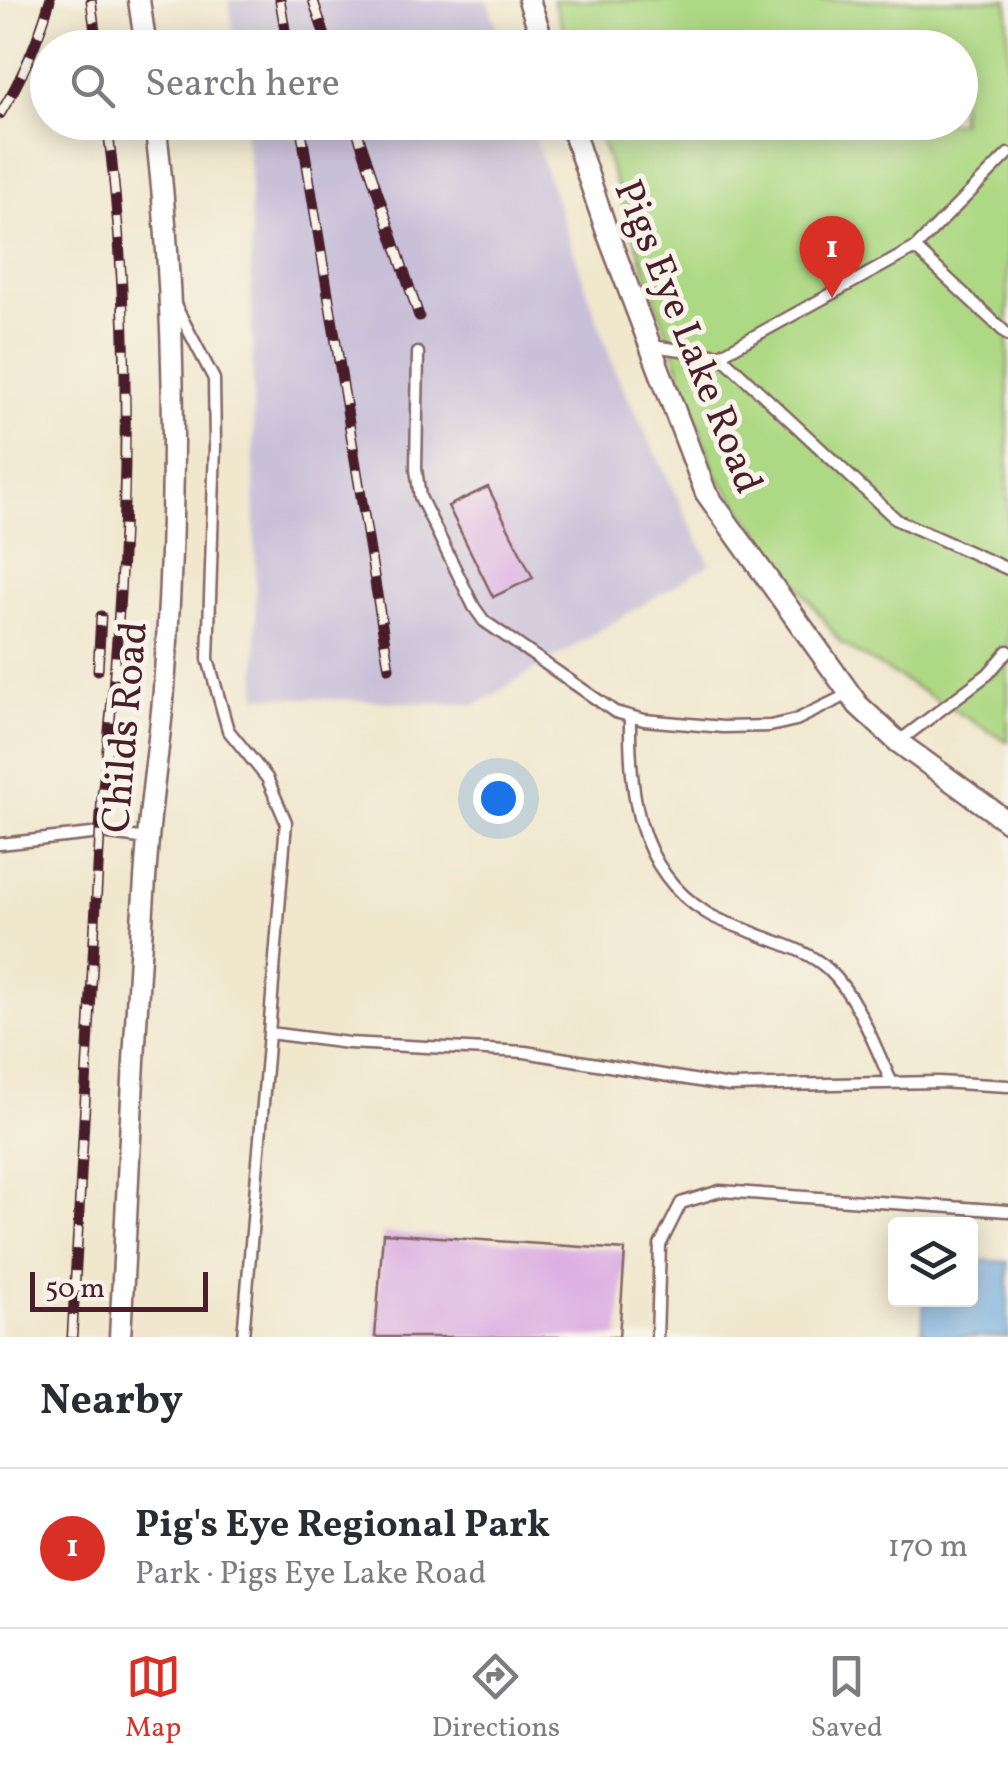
<!DOCTYPE html>
<meta charset="utf-8">
<style>
:root{--surface:#fff;--page:#f7f7f7;--text:#2b2b33;--muted:#7c7c81;--line:#e1e1e2;--accent:#d93025}
body{margin:0;font-family:Vollkorn,serif;background:var(--page);color:var(--text)}
.controls{position:absolute;right:30px;bottom:30px;display:grid;overflow:hidden;border-radius:10px;box-shadow:0 5px 25px #0003}
.controls button{width:90px;height:90px;display:grid;place-items:center;padding:0;border:0;border-bottom:2px solid var(--line);background:var(--surface);color:var(--text);font:50px sans-serif}
.scale{position:absolute;left:30px;bottom:25px;width:178px;box-sizing:border-box;padding-left:10px;border:5px solid #4a1f2b;border-top:0;font-size:28px;line-height:35px;white-space:nowrap;color:#4a1f2b;-webkit-text-stroke:8px #f7f3e8;paint-order:stroke}
.you{position:absolute;left:498px;top:798px;width:35px;height:35px;margin:-25px;border:8px solid #fff;border-radius:50%;background:#1a73e8;box-shadow:0 0 0 15px #1a73e833}
.badge{display:grid;place-items:center;width:65px;height:65px;border-radius:50%;background:var(--accent);color:#fff;font-size:32px;font-weight:700}
.pin{position:absolute;translate:-50% -82px;filter:drop-shadow(0 2px 5px #0008)}
.pin::after{content:'';position:absolute;top:52px;width:35px;height:30px;background:inherit;clip-path:polygon(0 0,100% 0,50% 100%)}
.list{margin:0;padding:0;list-style:none}
h2{display:flex;justify-content:space-between;align-items:center;height:130px;margin:0;padding:0 40px;font-size:42px}
h2 small{font-size:32px;font-weight:400;color:var(--muted)}
.list li{display:grid;grid-template-columns:65px 1fr auto;gap:30px;align-items:center;box-sizing:border-box;height:160px;padding:0 40px;border-top:2px solid var(--line)}
.list b{display:block;font-size:38px;white-space:nowrap}
.list p{margin:0;font-size:32px;white-space:nowrap;color:var(--muted)}
.list em{font-size:32px;font-style:normal;color:var(--muted)}
.icon{flex:none;width:55px;height:55px;fill:none;stroke:currentColor;stroke-width:2;stroke-linecap:round;stroke-linejoin:round}
.map{position:relative;flex:none;width:1008px;height:1337px;overflow:hidden}
.search{position:absolute;background:var(--surface);box-shadow:0 5px 25px #0003;left:30px;right:30px;top:30px;height:110px;display:flex;align-items:center;gap:25px;box-sizing:border-box;padding:0 35px;border-radius:55px;color:var(--muted);font-size:38px}
.sheet{height:290px;background:var(--surface)}
nav{display:flex;justify-content:space-around;align-items:center;box-sizing:border-box;height:140px;border-top:2px solid var(--line);background:var(--surface);font-size:28px;color:var(--muted)}
nav a{display:grid;justify-items:center;gap:5px}
nav .on{color:var(--accent)}
.map>svg:first-child{display:block}
.industrial{fill:#c8bfd8}
.green{fill:#aed984;stroke:#7c7c58;stroke-width:2.5}
.water{fill:#6dabdf;stroke:#5c6585;stroke-width:2.5}
.building{fill:#daaae2}
.lines{fill:none;stroke-linecap:round;stroke-linejoin:round}
.lane-casing{stroke:#846564;stroke-width:15}
.street-casing{stroke:#846564;stroke-width:25}
.lane{stroke:#fff;stroke-width:10}
.street{stroke:#fff;stroke-width:20}
.rail-casing{stroke:#4a1f2b;stroke-width:11}
.rail{stroke:#f7f3e8;stroke-width:8;stroke-dasharray:22;stroke-linecap:butt}
.labels{text-anchor:middle;stroke-width:10;stroke-linejoin:round;paint-order:stroke}
.street-label{font-size:40px;fill:#4a1f2b;stroke:#f7f3e8}
</style>
<div class="map">
<svg width="1008" height="1337" viewBox="0 0 1008 1337">
<rect width="100%" height="100%" fill="#f7f3e8"/>
<filter id="ink" filterUnits="userSpaceOnUse"><feTurbulence type="fractalNoise" baseFrequency=".01" numOctaves="2"/><feDisplacementMap in="SourceGraphic" scale="20" xChannelSelector="R" yChannelSelector="G"/><feConvolveMatrix kernelMatrix="1 2 1 2 8 2 1 2 1" color-interpolation-filters="sRGB"/></filter>
<filter id="wash" filterUnits="userSpaceOnUse"><feTurbulence type="fractalNoise" baseFrequency=".0048" numOctaves="4" result="noise"/><feDisplacementMap in="SourceGraphic" scale="40" xChannelSelector="R" yChannelSelector="G"/><feGaussianBlur stdDeviation="2.25" result="paint"/><feColorMatrix in="noise" values="0 0 0 0 0 0 0 0 0 0 0 0 0 0 0 0 0 1.4 0 .05"/><feComposite in="paint" operator="in"/></filter>
<g filter="url(#wash)">
<rect width="100%" height="100%" fill="#f0e7cd"/>
<path class="industrial" d="M229,0H487L504,47H235Z
M244,123H529L615,371L710,564L476,705L257,696L250,171Z"/>
<path class="green" d="M553,0H1008V742L841,643L715,473L595,123L960,122V48L570,47Z"/>
<path class="water" d="M971,1260L1008,1262V1337H922L924,1300H970Z"/>
<g id="blocks">
<path class="building" d="M488,487L533,578L493,597L448,506Z
M383,1233L625,1250L619,1337H375Z"/>
</g>
</g>
<g filter="url(#ink)">
<use href="#blocks" fill-opacity="0" stroke="#846564" stroke-width="2.5"/>
<g class="lines">
<defs>
<path id="lane" d="M915,248L1008,154
M174,303L214,379L215,446L208,659L228,730L267,778L286,822L269,1033L348,1043L525,1052L729,1086L938,1082L1008,1086
M651,346L720,355L897,520L1008,569
M418,353L416,469L420,497L474,607L484,621L615,712L644,720L723,727L770,726L796,720L849,694
M720,355L915,248L1008,335
M630,716C629,790 636,868 705,912C717,920 733,925 747,930C774,942 807,949 829,970C859,999 874,1046 892,1083
M898,742L988,674L1008,651
M0,844L101,833L148,839
M243,1337L269,1033
M657,1337L660,1245L681,1203L720,1191L1008,1211"/>
<path id="street" d="M139,0L146,48
M529,0L545,48
M570,122L607,232L706,493L858,705L898,742L1008,822
M120,1337C129,1171 135,1004 148,839C152,789 160,739 164,689C177,500 178,310 155,122"/>
</defs>
<use href="#lane" class="lane-casing"/>
<use href="#street" class="street-casing"/>
<use href="#lane" class="lane"/>
<use href="#street" class="street"/>
<defs>
<path id="rail" d="M91,0L97,48
M280,0L288,48
M313,0L329,48
M0,114C23,77 38,41 50,0
M300,122L389,668
M354,122L419,316
M98,670L101,616
M72,1337L102,796C128,574 136,344 107,122"/>
</defs>
<use href="#rail" class="rail-casing"/>
<use href="#rail" class="rail"/>
</g>
</g>
<g class="labels">
<g class="street-label">
<text transform="translate(690 336) rotate(68)" y="14">Pigs Eye Lake Road</text>
<text transform="translate(123 727) rotate(-85)" y="14">Childs Road</text>
</g>
</g>
</svg>
<div class="controls">
<button><svg class="icon" aria-label="layers" viewBox="0 0 24 24"><path d="M12 4l9 5-9 5-9-5zM3 14l9 5 9-5"/></svg></button>
</div>
<div class="scale">50 m</div>
<div class="you"></div>
<div class="pin badge" style="left:832px;top:298px">1</div>
<div class="search"><svg class="icon" aria-label="search" viewBox="0 0 24 24"><circle cx="10" cy="10" r="6"/><path d="M15 15l6 6"/></svg>Search here</div>
</div>
<section class="sheet">
<h2>Nearby<small></small></h2>
<ul class="list">
<li><span class="badge">1</span><div><b>Pig's Eye Regional Park</b><p>Park · Pigs Eye Lake Road</p></div><em>170 m</em></li>
</ul>
</section>
<nav>
<a class="on"><svg class="icon" aria-label="map" viewBox="0 0 24 24"><path d="M3 6l6-2 6 2 6-2v14l-6 2-6-2-6 2zM9 4v14M15 6v14"/></svg>Map</a>
<a><svg class="icon" aria-label="directions" viewBox="0 0 24 24"><path d="M12 3l9 9-9 9-9-9zM9 14v-3h6M13 9l2 2-2 2"/></svg>Directions</a>
<a><svg class="icon" aria-label="saved" viewBox="0 0 24 24"><path d="M7 4h10v16l-5-4-5 4z"/></svg>Saved</a>
</nav>
